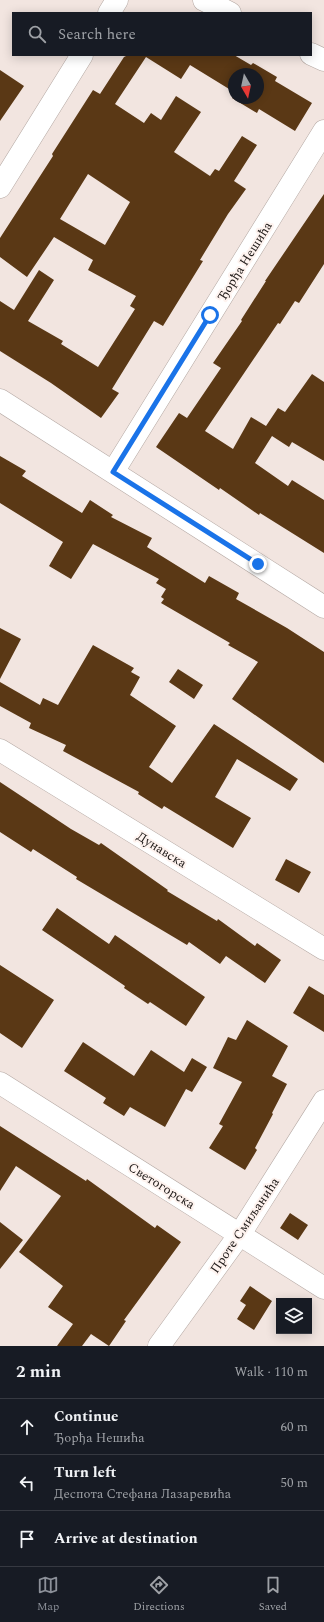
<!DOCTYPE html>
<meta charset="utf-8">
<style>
:root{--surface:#171b24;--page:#20242c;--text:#f1f3f6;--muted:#9ea1a6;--line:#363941;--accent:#8c9099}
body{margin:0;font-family:Spectral,serif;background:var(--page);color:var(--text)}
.controls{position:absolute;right:12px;bottom:12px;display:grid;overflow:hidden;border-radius:0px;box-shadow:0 2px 10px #0003}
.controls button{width:36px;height:36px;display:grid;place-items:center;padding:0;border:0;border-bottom:1px solid var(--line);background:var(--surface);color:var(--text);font:20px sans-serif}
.compass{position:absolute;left:228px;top:68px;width:36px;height:36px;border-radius:50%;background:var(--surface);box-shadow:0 2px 10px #0003;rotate:171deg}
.stop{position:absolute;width:12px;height:12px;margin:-9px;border:3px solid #1a73e8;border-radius:50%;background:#fff}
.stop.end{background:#1a73e8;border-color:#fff;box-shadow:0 1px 4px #0008}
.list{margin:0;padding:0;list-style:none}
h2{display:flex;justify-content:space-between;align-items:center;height:52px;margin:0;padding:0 16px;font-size:17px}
h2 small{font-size:13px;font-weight:400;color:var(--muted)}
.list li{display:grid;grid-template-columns:26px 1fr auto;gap:12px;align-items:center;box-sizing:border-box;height:56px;padding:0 16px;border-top:1px solid var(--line)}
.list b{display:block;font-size:15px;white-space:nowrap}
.list p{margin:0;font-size:13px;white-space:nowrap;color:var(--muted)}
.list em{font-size:13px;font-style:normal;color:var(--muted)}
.icon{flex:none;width:22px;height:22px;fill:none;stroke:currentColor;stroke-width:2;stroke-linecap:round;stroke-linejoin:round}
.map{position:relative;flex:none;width:324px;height:1346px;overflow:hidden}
.search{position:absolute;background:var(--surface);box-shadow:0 2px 10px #0003;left:12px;right:12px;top:12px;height:44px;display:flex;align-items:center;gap:10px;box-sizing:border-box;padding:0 14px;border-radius:0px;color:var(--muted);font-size:15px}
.sheet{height:220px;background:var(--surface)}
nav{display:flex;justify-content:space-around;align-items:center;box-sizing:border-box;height:56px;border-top:1px solid var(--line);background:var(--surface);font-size:11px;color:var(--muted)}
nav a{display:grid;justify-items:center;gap:2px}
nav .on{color:var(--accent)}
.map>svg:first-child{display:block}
.building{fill:#5a3815;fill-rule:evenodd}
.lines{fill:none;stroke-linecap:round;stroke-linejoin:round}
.minor-casing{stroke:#b4a8a3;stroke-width:23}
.minor{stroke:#fff;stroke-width:22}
.route{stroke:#1a73e8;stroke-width:5}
.labels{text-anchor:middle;stroke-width:4;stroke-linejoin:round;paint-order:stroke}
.street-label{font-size:13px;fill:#201b19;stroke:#fef3ef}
</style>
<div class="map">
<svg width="324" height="1346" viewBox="0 0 324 1346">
<rect width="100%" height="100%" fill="#f2e5e0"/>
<path class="building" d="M128,55H234L251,65L253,63L277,77L275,81L312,103L295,131L259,109L257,113L232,98L234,96V98H258V74H234V92L190,65L181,79L146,57L115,104L144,123L151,113L161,120L176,96L201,112L174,152L210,176L215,169L219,171L242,136L257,145L234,181L246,189L228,214L200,260L203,261L163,326L154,321L112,389L119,393L101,418L51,383L0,351V301L14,310L39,270L54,280L28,321L63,341L61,344L98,367L135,309L130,306L136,296L88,270L93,260L54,237L27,277L0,257V238L53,156L52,154L93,90L100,94L124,57ZM88,174L130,202L105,245L60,219Z
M0,70L24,86L0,121Z
M324,194V264L299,303L295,301L280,324L278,323L205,431L233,449L251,417L266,426L278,408L285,412L312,374L324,382V461L292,442L289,447L272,436L255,463L288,486L292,480L324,500V553L260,513L259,515L220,488L219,490L156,447L179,413L187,418L221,368L213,363L242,321L241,320L266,281H265Z
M0,456L26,471L22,476L82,513L90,500L113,515L111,517L152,538L147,547L205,583L209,576L239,593L236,599L287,628L324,652V763L232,699L258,662L228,645L230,643L161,603L164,599L161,597L166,589L156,583L159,579L93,544L71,579L49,566L63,542L0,503Z
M0,628L21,639L0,679Z
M93,645L134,668L131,672L140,677L130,695L176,726L149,767L172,783L214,724L298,779L290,791L237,759L215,797L251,818L233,848L164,806L162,809L138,794L139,792L63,751L66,745L29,728L31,723L0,706V682L40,705L43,698L58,705Z
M178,669L203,685L194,699L169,682Z
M0,782L71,829L99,845L101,843L168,890L167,891L217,921L218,919L255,946L257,943L281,960L265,983L226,956L220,964L189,942L187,945L76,879L77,877L33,849L31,852L0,832Z
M286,859L311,872L299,893L275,880Z
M57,908L109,944L115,935L205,997L186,1026L150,1002L148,1004L124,988L125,986L42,930Z
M0,965L54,1000L22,1048L0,1033Z
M309,986L324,995V1032L293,1013Z
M247,1020L288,1046L272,1076L287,1084L272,1113L273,1114L255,1148L257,1150L245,1170L209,1148L223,1126L219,1124L242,1082L213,1068L228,1037L236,1040Z
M83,1042L134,1076L151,1050L184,1072L192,1058L207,1067L192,1092L186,1089L165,1127L130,1107L124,1116L103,1103L106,1098L64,1071Z
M0,1126L86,1181L87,1179L155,1228L157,1225L181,1242L124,1320L126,1321L109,1346L91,1334L82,1346H57L73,1324L48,1307L63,1286L19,1252L61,1196L16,1166L0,1191Z
M290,1213L308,1225L298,1240L280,1228Z
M0,1222L23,1240L0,1269Z
M250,1286L272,1301L254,1330L237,1319L246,1305L240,1301Z"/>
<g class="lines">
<defs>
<path id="minor" d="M204,0L230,13
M109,13L117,0
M311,54L324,60
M0,187L82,55
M0,400L324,607
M113,472L324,131
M0,750L324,949
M0,1083L324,1288
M159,1346L240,1234L324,1101"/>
</defs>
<use href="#minor" class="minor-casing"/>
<use href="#minor" class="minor"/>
</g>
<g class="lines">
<path class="route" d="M210,315L113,472L258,564"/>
</g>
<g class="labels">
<g class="street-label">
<text transform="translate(244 261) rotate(-58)" y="5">Ђорђа Нешића</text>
<text transform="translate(162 849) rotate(32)" y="5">Дунавска</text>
<text transform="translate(162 1185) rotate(32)" y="5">Светогорска</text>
<text transform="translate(244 1225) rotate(-56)" y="5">Проте Смиљанића</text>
</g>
</g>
</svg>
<div class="controls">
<button><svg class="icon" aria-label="layers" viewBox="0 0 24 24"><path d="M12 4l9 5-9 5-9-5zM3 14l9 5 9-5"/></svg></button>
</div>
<svg class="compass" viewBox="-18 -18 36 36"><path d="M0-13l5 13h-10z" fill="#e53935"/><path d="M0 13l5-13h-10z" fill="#9ea1a6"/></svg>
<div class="stop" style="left:210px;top:315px"></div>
<div class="stop end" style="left:258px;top:564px"></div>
<div class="search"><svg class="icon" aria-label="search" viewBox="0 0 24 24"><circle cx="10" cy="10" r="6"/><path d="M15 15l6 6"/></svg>Search here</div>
</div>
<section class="sheet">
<h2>2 min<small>Walk · 110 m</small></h2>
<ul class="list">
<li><svg class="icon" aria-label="ahead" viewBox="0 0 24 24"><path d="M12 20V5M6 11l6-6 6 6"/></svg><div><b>Continue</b><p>Ђорђа Нешића</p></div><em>60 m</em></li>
<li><svg class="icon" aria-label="left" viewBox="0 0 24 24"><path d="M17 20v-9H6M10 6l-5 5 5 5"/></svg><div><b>Turn left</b><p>Деспота Стефана Лазаревића</p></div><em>50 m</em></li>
<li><svg class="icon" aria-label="arrive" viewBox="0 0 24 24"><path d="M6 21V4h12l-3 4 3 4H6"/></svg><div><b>Arrive at destination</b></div></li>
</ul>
</section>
<nav>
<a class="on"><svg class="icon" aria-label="map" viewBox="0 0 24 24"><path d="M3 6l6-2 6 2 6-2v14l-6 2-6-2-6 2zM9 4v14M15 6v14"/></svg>Map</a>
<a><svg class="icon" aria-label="directions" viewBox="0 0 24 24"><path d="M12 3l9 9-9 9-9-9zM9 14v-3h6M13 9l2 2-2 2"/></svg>Directions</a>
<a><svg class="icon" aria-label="saved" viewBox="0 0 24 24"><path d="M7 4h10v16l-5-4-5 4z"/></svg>Saved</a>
</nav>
